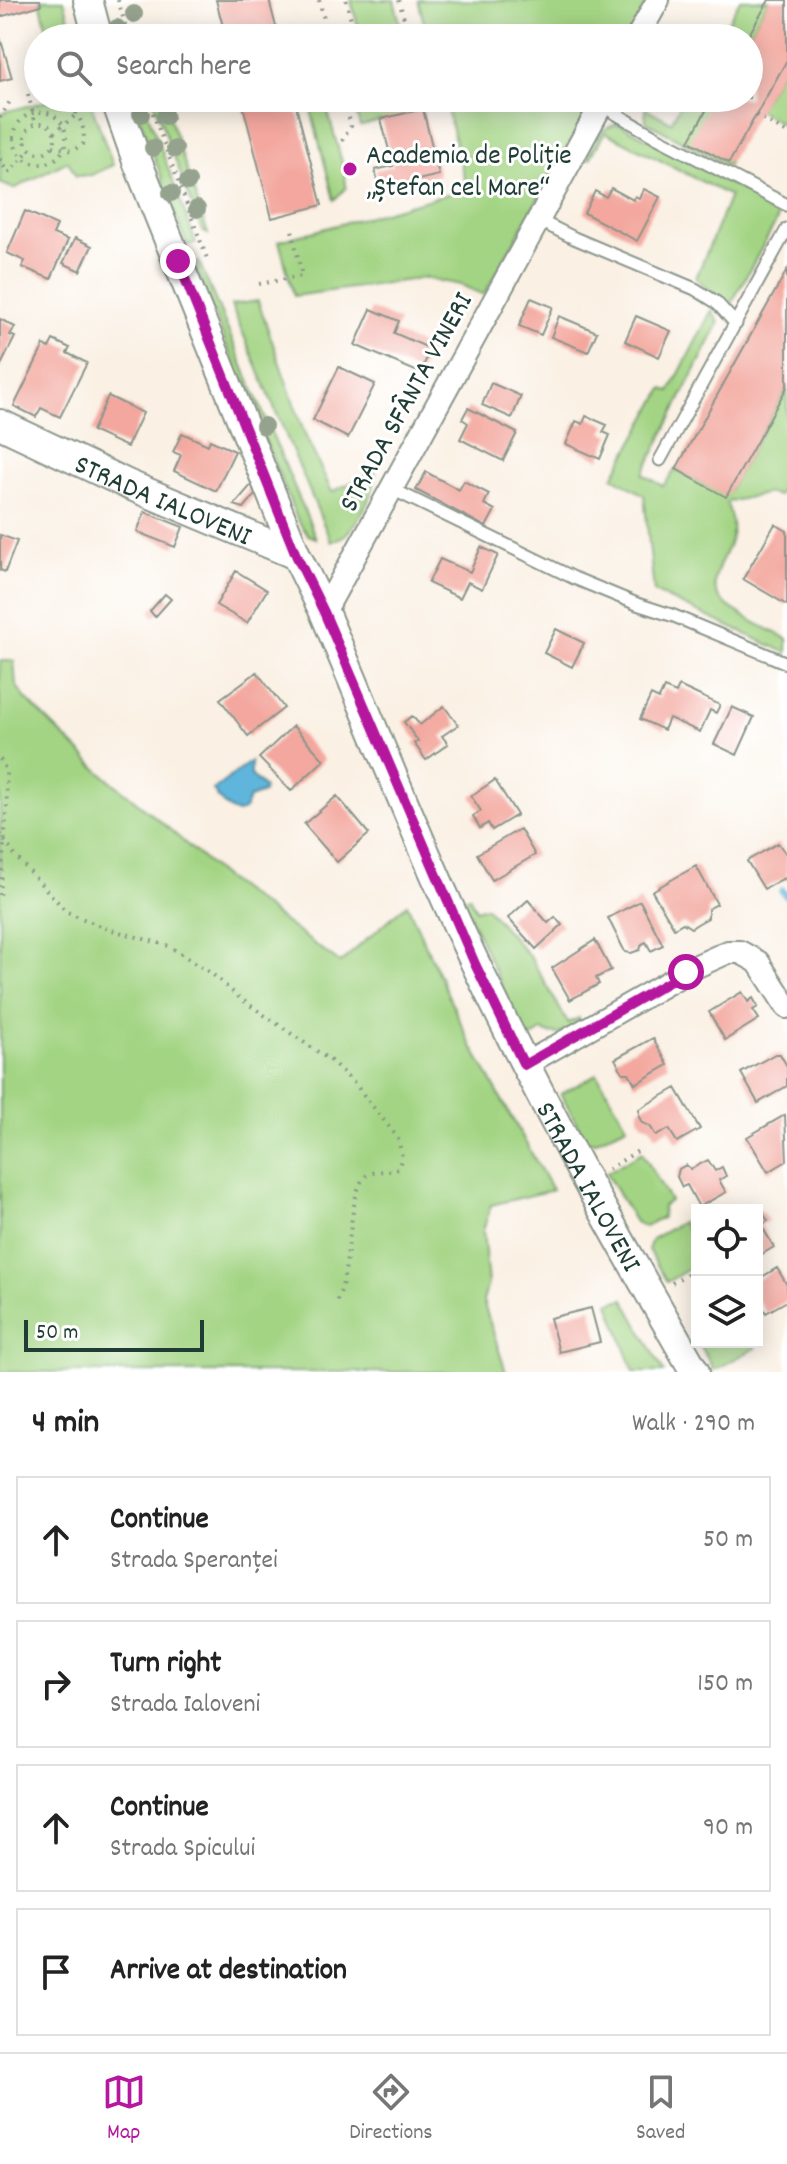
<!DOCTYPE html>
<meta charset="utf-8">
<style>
:root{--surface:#fff;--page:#f6f6f6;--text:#222;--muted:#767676;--line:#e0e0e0;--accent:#b5179e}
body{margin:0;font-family:Dekko,sans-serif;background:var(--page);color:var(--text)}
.controls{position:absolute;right:24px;bottom:24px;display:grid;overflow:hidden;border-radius:0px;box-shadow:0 4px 20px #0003}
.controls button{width:72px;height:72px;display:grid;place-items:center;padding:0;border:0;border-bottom:2px solid var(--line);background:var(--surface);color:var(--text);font:40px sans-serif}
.scale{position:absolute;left:24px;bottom:20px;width:180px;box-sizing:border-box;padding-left:8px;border:4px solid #1f3d34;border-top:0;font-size:22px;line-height:28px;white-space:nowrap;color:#1f3d34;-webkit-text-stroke:6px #fff;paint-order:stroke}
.stop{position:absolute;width:24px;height:24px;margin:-18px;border:6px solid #b5179e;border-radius:50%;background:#fff}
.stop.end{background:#b5179e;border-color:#fff;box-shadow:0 2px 8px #0008}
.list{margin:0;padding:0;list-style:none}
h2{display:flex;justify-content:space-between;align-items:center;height:104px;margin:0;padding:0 32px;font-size:34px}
h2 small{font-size:26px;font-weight:400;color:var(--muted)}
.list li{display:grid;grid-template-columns:52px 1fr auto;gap:24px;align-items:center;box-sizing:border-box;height:128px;margin:0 16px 16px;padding:0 16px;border:2px solid var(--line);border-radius:0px}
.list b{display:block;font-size:30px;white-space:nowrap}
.list p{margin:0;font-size:26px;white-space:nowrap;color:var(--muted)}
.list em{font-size:26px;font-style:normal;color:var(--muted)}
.icon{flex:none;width:44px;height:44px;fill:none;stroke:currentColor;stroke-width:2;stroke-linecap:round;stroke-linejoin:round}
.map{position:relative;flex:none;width:787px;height:1372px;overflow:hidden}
.search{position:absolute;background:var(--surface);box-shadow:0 4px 20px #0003;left:24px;right:24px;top:24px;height:88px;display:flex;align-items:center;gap:20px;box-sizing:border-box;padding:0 28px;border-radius:44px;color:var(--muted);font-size:30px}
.sheet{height:680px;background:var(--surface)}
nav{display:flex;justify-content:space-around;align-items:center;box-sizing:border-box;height:112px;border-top:2px solid var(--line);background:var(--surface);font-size:22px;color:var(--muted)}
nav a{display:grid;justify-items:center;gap:4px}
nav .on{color:var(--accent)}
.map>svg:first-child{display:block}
.green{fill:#a3d483;stroke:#61885c;stroke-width:2}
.water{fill:#5eb5db;stroke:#3e7988;stroke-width:2}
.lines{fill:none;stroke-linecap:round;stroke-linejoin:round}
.stream{stroke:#5eb5db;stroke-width:7}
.building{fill:#f3a79e}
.service-casing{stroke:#8c968c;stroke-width:15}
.minor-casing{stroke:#8c968c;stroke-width:26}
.tertiary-casing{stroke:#8c968c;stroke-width:32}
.path{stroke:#8c968c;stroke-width:4;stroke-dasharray:2 6;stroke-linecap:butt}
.service{stroke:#fff;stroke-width:11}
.minor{stroke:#fff;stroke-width:22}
.tertiary{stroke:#fff;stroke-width:28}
.tree{fill:#94a28e}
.route{stroke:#b5179e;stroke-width:10}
.poi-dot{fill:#b5179e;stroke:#fff;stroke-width:3}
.labels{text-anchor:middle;stroke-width:6;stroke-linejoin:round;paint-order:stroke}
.poi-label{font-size:28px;fill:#1f3d34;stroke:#fff;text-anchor:start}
.street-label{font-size:28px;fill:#1f3d34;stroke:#fff}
</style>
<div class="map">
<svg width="787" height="1372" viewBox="0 0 787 1372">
<rect width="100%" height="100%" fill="#fff"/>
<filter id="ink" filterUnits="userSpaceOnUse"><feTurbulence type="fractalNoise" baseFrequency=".0125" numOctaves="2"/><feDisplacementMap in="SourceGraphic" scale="16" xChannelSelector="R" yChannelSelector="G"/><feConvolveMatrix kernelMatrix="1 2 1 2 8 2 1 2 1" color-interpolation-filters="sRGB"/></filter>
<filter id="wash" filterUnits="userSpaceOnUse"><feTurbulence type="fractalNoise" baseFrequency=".006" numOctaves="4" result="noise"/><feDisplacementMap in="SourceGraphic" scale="32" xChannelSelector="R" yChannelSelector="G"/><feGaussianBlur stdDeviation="1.8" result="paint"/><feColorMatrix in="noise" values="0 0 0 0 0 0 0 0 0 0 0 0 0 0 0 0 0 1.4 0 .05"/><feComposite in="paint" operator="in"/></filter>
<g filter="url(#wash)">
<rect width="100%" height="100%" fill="#faf0e3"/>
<path class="green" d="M40,0H64L74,38H49Z
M351,0H394L404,38H361Z
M418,0L634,2L650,0L628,38H428Z
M740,0H769L747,38H719Z
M787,60V116L782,124L758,110Z
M59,98H85L90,101L113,165L92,175L76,176L68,161L14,189L0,183V113Z
M132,98H142L196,243L187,245Z
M152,98H163L208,234L202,231Z
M308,98H324L345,173L346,188L334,200Z
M352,98H383L386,107L406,101L423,109L360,126Z
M444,98H595L484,295L461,285L425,278L294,296L279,241L467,189Z
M684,98H713L729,163L727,166L646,122L645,108L671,122Z
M616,124L624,126L777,209V220L729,308L696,278L730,196L605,132L590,159L587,158L602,130Z
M199,262L316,538L308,535L297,519L194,264Z
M258,301L305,435L332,492L375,471C378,488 360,519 348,532C344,537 337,539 331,542L231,305Z
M712,310L719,323L643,474L663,486L676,469L726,496L787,387V478L778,496L769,493L727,502C729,512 734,524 732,533C728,559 698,584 727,605C745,619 767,628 787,639V653L654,592L644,495L613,477L663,389L670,391Z
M0,661H14L16,685L26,699L99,771L167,827L221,875L340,963L407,904L468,1039L552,1190L491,1205L483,1230L488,1284L483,1301L506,1372H0Z
M469,896L476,910L486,907L531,958L568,1023L579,1018V1024L560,1034L546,1033L543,1030L527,1040L462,900Z
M597,1074L627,1126L594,1142L586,1141L561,1094Z
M642,1152L670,1201L663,1206L662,1218L645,1227L635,1222L606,1173Z
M682,1222L697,1247V1264L667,1282L648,1250L652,1239Z
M624,1299L664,1372H634L609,1303Z
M698,1342H752L756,1348L714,1370Z"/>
<path class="water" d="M251,761V775L264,788L263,793L249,798L245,809L238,813C228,811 218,799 213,790Z"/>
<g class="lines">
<path class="stream" d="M782,891L787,897"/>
</g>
<g id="blocks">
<path class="building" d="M0,0H40L41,5L0,17Z
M216,0H269L279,38H226Z
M769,0H787V60L729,163L689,141L713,98H749L747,38Z
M0,37L12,78L0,81Z
M241,98H294L322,205L272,218Z
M423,109L439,175L380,189L375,170L393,166L381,119Z
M611,188L633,200L635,196L639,198L644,189L660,197L637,241L584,213L595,191L606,197Z
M25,211L57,225L53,234L68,240L51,279L22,267L25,261L7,253Z
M75,238L92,246L80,271L63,263Z
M787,270V387L726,497L676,469Z
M531,298L553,307L541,335L519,326Z
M371,309L399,321L394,333L431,349L420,373L355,345Z
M559,316L597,332L588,352L551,337Z
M636,316L671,331L659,357L625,341Z
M0,319L15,327L10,335L15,337L0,367Z
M53,340L70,348L67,353L87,363L60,417L41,408L36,417L14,406L44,345L49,348Z
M339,367L375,384L348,438L313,420Z
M491,383L521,396L512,418L482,405Z
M108,396L143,413L127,447L92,431Z
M468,408L517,433L503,461L460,439L468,423L462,419Z
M586,416L607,425L603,432L610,435L600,459L566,444L576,421L583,424Z
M182,433L208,445L210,440L235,451L216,491L174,471L181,455L173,452Z
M426,472L459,490L464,481L489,494L484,504L495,510L486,527L416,490Z
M252,484L255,495L244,508L234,505Z
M145,512L183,527L175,547L137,532Z
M775,524L787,531V605L743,579Z
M0,535L17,541L5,572L0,570Z
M481,547L498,555L482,589L468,582L460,598L428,583L440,559L470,572Z
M236,571L267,590L247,623L216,605Z
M165,594L171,599L155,617L150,611Z
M556,629L584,643L572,667L544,653Z
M257,672L284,708L248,736L220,699Z
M679,686L720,705L716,713L710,710L700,732L669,718L664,730L640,719L651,695L659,699L664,688L676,693Z
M444,706L458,725L442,736L448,744L426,760L414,743L418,741L404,722L412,716L420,725Z
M732,707L754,717L737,755L714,744Z
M293,726L324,760L291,791L259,758Z
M495,780L517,815L492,830L488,823L480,828L473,816L481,811L471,796Z
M337,796L369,834L337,862L304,824Z
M520,829L535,855L492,880L477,854Z
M778,843L787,855V882L784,878L764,889L747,861Z
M696,866L717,904L708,909V918L699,923L691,928L683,923L674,928L652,891Z
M528,900L548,923L555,917L562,925L536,949L508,918Z
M640,901L663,945L651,951L646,942L642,944L640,950L631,953L625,952L608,918Z
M595,940L611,970L596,978L599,984L570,1000L552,968Z
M742,992L748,1002L753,998L758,1007L753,1010L759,1019L725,1040L709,1012Z
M653,1038L668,1065L635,1084L629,1073H623L615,1059Z
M775,1054H780L787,1066V1086L758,1103L741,1073Z
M676,1088L700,1129L677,1142L669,1129L656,1136L650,1126L642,1123L639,1117V1109Z
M785,1115L787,1161L768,1172L747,1137Z
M708,1160L715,1171L722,1167L726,1176L719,1180L726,1192L699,1207L687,1185L682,1187L677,1177L679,1169L686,1165L691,1169Z
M761,1210L768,1221L761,1225L774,1247L757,1257V1212Z
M777,1268L787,1285V1301L766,1313L757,1298V1280Z
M591,1308L600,1342L559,1352L550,1318Z"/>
</g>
</g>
<g filter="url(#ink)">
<use href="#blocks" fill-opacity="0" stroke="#8c968c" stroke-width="2"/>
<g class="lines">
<defs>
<path id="service" d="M601,105L656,137L787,205
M538,220L574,238L695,289L716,302L736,324
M660,460L787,229
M390,488L574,578L637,604L674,616L787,663"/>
<path id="minor" d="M637,38L658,0
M324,612L605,98
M524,1065L697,966L728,952H740L758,962L787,1007"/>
<g id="tertiary">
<path d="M88,0L98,38"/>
<path id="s1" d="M115,98L137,161L296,555L324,612C374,730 422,851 477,967C543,1106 618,1239 695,1372"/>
<path id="s2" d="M0,424L127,484L296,555"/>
</g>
</defs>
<use href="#service" class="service-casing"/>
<use href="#minor" class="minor-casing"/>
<use href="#tertiary" class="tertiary-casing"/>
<path class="path" d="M118,0L129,38
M319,0L329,38
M346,0L356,38
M399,0L409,38
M28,94L36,125
M147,98L208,261
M392,98L394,101L408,98
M14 138a26 26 0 1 1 52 0a26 26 0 1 1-52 0Z
M756,115L787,133
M0,118L12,98
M25 138a15 15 0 1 1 30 0a15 15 0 1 1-30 0Z
M54,133L77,114
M342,141L351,126L344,98
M53,146L72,151L83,144C87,124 76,109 60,98
M0,159L7,172H10L30,149
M259,284L302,276L292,230
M0,759L6,770L7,806L0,897
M0,834L16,857L67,912L105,928L169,946L212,974L241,999L331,1061L355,1084L398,1138L402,1157L398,1169C387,1173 377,1169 367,1175C347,1188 352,1274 336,1303
M608,1169L641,1149
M672,1283L697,1268"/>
<use href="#service" class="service"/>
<use href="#minor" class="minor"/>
<use href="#tertiary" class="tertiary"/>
</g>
<g class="tree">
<circle cx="134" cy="14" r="9"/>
<circle cx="117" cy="28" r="9"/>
<circle cx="141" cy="114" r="9"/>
<circle cx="165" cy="116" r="9"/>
<circle cx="153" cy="148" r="9"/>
<circle cx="175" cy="149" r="9"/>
<circle cx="188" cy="182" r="9"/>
<circle cx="171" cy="193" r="9"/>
<circle cx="197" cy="209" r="9"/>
<circle cx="264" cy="426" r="9"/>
</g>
</g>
<g class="lines" filter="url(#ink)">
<path class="route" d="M178,261L296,555L324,612L475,964L524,1065L686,972"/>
</g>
<circle class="poi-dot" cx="350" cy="169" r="8"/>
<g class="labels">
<g class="poi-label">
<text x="366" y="163">Academia de Poliție<tspan x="366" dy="32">„Ștefan cel Mare“</tspan></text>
</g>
<g class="street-label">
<text transform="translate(404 401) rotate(-61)" y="10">STRADA SFÂNTA VINERI</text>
<text dy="10" stroke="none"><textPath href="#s2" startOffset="180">STRADA IALOVENI</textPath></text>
<text dy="10" stroke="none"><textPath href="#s1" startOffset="1188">STRADA IALOVENI</textPath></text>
</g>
</g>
</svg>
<div class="controls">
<button><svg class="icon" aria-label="locate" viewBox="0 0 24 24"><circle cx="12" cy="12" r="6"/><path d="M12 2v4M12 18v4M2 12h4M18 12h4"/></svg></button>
<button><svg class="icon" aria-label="layers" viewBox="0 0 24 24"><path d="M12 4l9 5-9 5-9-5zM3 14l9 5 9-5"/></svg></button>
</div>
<div class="scale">50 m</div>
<div class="stop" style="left:686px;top:972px"></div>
<div class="stop end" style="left:178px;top:261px"></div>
<div class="search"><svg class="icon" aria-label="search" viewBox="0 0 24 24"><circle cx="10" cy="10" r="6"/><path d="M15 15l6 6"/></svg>Search here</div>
</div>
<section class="sheet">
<h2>4 min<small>Walk · 290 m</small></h2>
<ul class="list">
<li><svg class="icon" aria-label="ahead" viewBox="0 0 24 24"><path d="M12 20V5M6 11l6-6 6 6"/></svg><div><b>Continue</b><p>Strada Speranței</p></div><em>50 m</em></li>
<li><svg class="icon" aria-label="right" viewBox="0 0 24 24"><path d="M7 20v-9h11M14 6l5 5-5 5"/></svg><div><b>Turn right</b><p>Strada Ialoveni</p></div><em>150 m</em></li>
<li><svg class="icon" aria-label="ahead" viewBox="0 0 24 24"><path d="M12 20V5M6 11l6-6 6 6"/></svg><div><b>Continue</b><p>Strada Spicului</p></div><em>90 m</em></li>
<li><svg class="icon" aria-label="arrive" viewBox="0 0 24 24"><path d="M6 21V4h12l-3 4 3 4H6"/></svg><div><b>Arrive at destination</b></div></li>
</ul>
</section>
<nav>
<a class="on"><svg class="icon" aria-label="map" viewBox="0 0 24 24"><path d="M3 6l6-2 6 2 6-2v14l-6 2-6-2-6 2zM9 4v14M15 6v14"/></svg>Map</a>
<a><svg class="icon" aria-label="directions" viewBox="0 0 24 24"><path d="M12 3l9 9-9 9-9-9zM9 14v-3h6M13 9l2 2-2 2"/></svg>Directions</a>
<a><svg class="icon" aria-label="saved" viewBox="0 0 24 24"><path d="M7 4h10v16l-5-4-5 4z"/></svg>Saved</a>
</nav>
